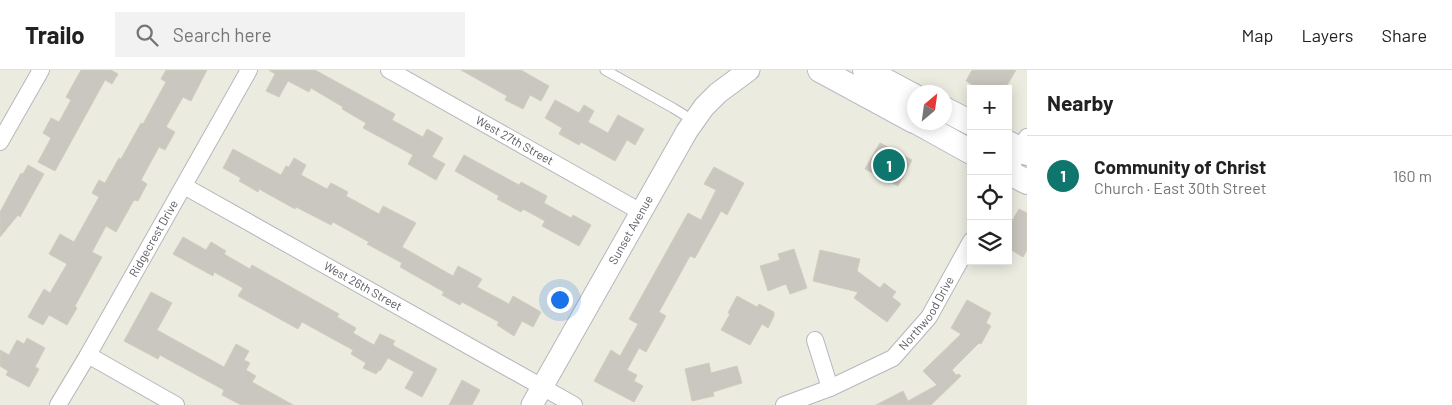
<!DOCTYPE html>
<meta charset="utf-8">
<style>
:root{--surface:#fff;--page:#f2f2f2;--text:#222;--muted:#767676;--line:#e0e0e0;--accent:#0f766e}
body{margin:0;font-family:Barlow,sans-serif;background:var(--page);color:var(--text)}
.controls{position:absolute;right:15px;top:15px;display:grid;overflow:hidden;border-radius:0px;box-shadow:0 2px 12px #0003}
.controls button{width:45px;height:45px;display:grid;place-items:center;padding:0;border:0;border-bottom:1px solid var(--line);background:var(--surface);color:var(--text);font:25px sans-serif}
.compass{position:absolute;left:907px;top:15px;width:45px;height:45px;border-radius:50%;background:var(--surface);box-shadow:0 2px 12px #0003;rotate:29deg}
.you{position:absolute;left:559px;top:229px;width:18px;height:18px;margin:-12px;border:4px solid #fff;border-radius:50%;background:#1a73e8;box-shadow:0 0 0 8px #1a73e833}
.badge{display:grid;place-items:center;width:32px;height:32px;border-radius:50%;background:var(--accent);color:#fff;font-size:16px;font-weight:700}
.pin{position:absolute;translate:-50% -50%;border:2px solid #fff;box-shadow:0 1px 5px #0006}
.list{margin:0;padding:0;list-style:none}
h2{display:flex;justify-content:space-between;align-items:center;height:65px;margin:0;padding:0 20px;font-size:21px}
h2 small{font-size:16px;font-weight:400;color:var(--muted)}
.list li{display:grid;grid-template-columns:32px 1fr auto;gap:15px;align-items:center;box-sizing:border-box;height:80px;padding:0 20px;border-top:1px solid var(--line)}
.list b{display:block;font-size:19px;white-space:nowrap}
.list p{margin:0;font-size:16px;white-space:nowrap;color:var(--muted)}
.list em{font-size:16px;font-style:normal;color:var(--muted)}
.icon{flex:none;width:28px;height:28px;fill:none;stroke:currentColor;stroke-width:2;stroke-linecap:round;stroke-linejoin:round}
.map{position:relative;flex:none;width:1027px;height:335px;overflow:hidden}
header{display:flex;align-items:center;gap:30px;box-sizing:border-box;height:70px;padding:0 25px;background:var(--surface);border-bottom:1px solid var(--line)}
header strong{font-size:24px}
nav{display:flex;gap:28px;margin-inline-start:auto;font-size:18px}
.search{width:350px;height:45px;background:var(--page);display:flex;align-items:center;gap:12px;box-sizing:border-box;padding:0 18px;border-radius:0px;color:var(--muted);font-size:19px}
main{display:flex}
aside{flex:1;background:var(--surface)}
.map>svg:first-child{display:block}
.building{fill:#c9c7bf;stroke:#d1cdbe}
.lines{fill:none;stroke-linecap:round;stroke-linejoin:round}
.service-casing{stroke:#b6b7bd;stroke-width:11}
.minor-casing{stroke:#b6b7bd;stroke-width:18}
.tertiary-casing{stroke:#b6b7bd;stroke-width:23}
.secondary-casing{stroke:#b9bbc2;stroke-width:26}
.service{stroke:#fff;stroke-width:9}
.minor{stroke:#fff;stroke-width:16}
.tertiary{stroke:#fff;stroke-width:21}
.secondary{stroke:#fff;stroke-width:24}
.labels{text-anchor:middle;stroke-width:4;stroke-linejoin:round;paint-order:stroke}
.street-label{font-size:12px;fill:#595c61;stroke:#fff}
</style>
<header>
<strong>Trailo</strong>
<div class="search"><svg class="icon" aria-label="search" viewBox="0 0 24 24"><circle cx="10" cy="10" r="6"/><path d="M15 15l6 6"/></svg>Search here</div>
<nav><a>Map</a><a>Layers</a><a>Share</a></nav>
</header>
<main>
<div class="map">
<svg width="1027" height="335" viewBox="0 0 1027 335">
<rect width="100%" height="100%" fill="#ecebe0"/>
<path class="building" d="M81,0H111L118,4L112,14L105,10L55,101L38,92L51,68L43,63L51,48L59,52L71,30L66,27Z
M166,0H207L191,31L183,27L166,57L175,62L165,80L159,77L141,110L147,114L138,131L134,130L116,162L106,156L92,182L102,187L75,236L77,238L67,255L49,245L43,255L28,247L44,219L50,223L67,194L49,184L60,164L74,172L99,127L92,123L99,110L105,113L119,88L121,89L141,53L143,54L166,12L161,9Z
M269,0H315L395,44L392,50L423,67L427,59L443,68L432,87L445,94L436,110L408,94L413,85L363,58L366,53L342,39L343,37L311,18L309,22L288,11L279,27L266,21L275,4Z
M461,0H521L549,16L541,31L530,25L523,39L505,30L507,26Z
M972,0H1016L1005,19H979L966,11Z
M555,30L579,43L584,35L594,41L588,52L608,63L618,45L644,59L635,75L627,70L615,91L581,72L579,75L559,64L562,58L545,48Z
M880,73L912,90L898,116L865,99Z
M233,79L281,105L286,96L289,97L294,88L306,95L301,105L327,119L331,113L348,122L346,126L379,144L383,136L416,153L402,177L453,206L458,196L482,209L477,217L509,234L513,226L541,242L533,257L522,251L514,266L497,255L499,252L462,232L460,235L442,225L444,222L400,197L402,193L367,174L369,172L333,152L331,155L296,137L295,139L259,119L258,122L239,111L241,108L223,98Z
M464,85L519,115L521,112L547,126L544,133L571,148L573,145L591,155L579,176L542,156L545,151L523,139L521,142L497,129L499,126L455,101Z
M28,95L44,104L20,147L18,145L0,167V142L21,103L23,104Z
M714,97L744,113L727,145L721,141L695,188L690,186L659,242L666,246L646,282L639,278L627,300L637,305L634,311L643,316L634,332L594,311L611,280L620,286L638,254L629,249L688,143L701,150L716,120L704,114Z
M1019,139L1027,143V180L1023,187L1008,178V158Z
M183,167L206,180L211,172L226,181L224,184L250,199L252,195L339,244L337,247L356,258L353,263L374,275L380,264L395,271L393,274L394,276L437,299L422,327L405,318L414,302L388,288L380,301L379,300L376,304L363,298L366,293L351,284L353,280L302,252L298,259L238,226L243,218L214,202L213,206L173,184Z
M794,179L807,218L790,224L786,214L768,221L760,196L780,190L778,184Z
M820,180L860,189L857,201L880,218L884,213L896,222L892,227L901,234L887,252L854,228L858,222L813,211Z
M151,222L172,233L157,260L224,297L236,274L249,281L244,290L250,293L246,300L256,306L252,312L293,335H241L222,325L224,320L160,285L158,289L124,271Z
M737,226L757,237L759,234L774,242V246L768,258L762,254L750,275L721,260L730,244L728,243Z
M967,230L991,243L986,253L991,256L981,274L979,273L952,300L956,305L959,304L961,306L931,335H876L903,321L908,331L937,315L923,301L961,264L951,258Z
M27,268L45,278L35,297L39,299L29,317L6,305L8,301L0,296V280L9,285L17,270L24,274Z
M709,293L711,303L737,296L742,313L713,322L714,326L692,331L685,299Z
M462,310L480,320L472,335H449Z"/>
<g class="lines">
<defs>
<path id="service" d="M605,0L673,38L694,51"/>
<g id="minor">
<path id="s1" d="M389,0L641,142"/>
<path d="M0,72L41,0"/>
<path d="M1008,102L1027,67"/>
<path id="s2" d="M184,116L574,335"/>
<path d="M815,270L830,318"/>
<path d="M88,285L176,335"/>
<path id="s3" d="M58,335L88,285L249,0"/>
<path id="s4" d="M784,335L830,318L893,288L929,247L971,171"/>
</g>
<g id="tertiary">
<path id="s5" d="M532,335L687,61L704,37L718,23L749,0"/>
</g>
<path id="secondary" d="M820,0L914,51
M865,0L914,26
M944,39L971,53
M917,52L971,82
M1008,73L1027,83
M1008,102L1027,112"/>
</defs>
<use href="#service" class="service-casing"/>
<use href="#minor" class="minor-casing"/>
<use href="#tertiary" class="tertiary-casing"/>
<use href="#secondary" class="secondary-casing"/>
<use href="#service" class="service"/>
<use href="#minor" class="minor"/>
<use href="#tertiary" class="tertiary"/>
<use href="#secondary" class="secondary"/>
</g>
<g class="labels">
<g class="street-label">
<text dy="4" stroke="none"><textPath href="#s1" startOffset="144">West 27th Street</textPath></text>
<text dy="4" stroke="none"><textPath href="#s5" startOffset="201">Sunset Avenue</textPath></text>
<text dy="4" stroke="none"><textPath href="#s3" startOffset="192">Ridgecrest Drive</textPath></text>
<text dy="4" stroke="none"><textPath href="#s2" startOffset="205">West 26th Street</textPath></text>
<text dy="4" stroke="none"><textPath href="#s4" startOffset="175">Northwood Drive</textPath></text>
</g>
</g>
</svg>
<div class="controls">
<button>+</button>
<button>−</button>
<button><svg class="icon" aria-label="locate" viewBox="0 0 24 24"><circle cx="12" cy="12" r="6"/><path d="M12 2v4M12 18v4M2 12h4M18 12h4"/></svg></button>
<button><svg class="icon" aria-label="layers" viewBox="0 0 24 24"><path d="M12 4l9 5-9 5-9-5zM3 14l9 5 9-5"/></svg></button>
</div>
<svg class="compass" viewBox="-18 -18 36 36"><path d="M0-13l5 13h-10z" fill="#e53935"/><path d="M0 13l5-13h-10z" fill="#767676"/></svg>
<div class="you"></div>
<div class="pin badge" style="left:889px;top:95px">1</div>
</div>
<aside>
<h2>Nearby<small></small></h2>
<ul class="list">
<li><span class="badge">1</span><div><b>Community of Christ</b><p>Church · East 30th Street</p></div><em>160 m</em></li>
</ul>
</aside>
</main>
